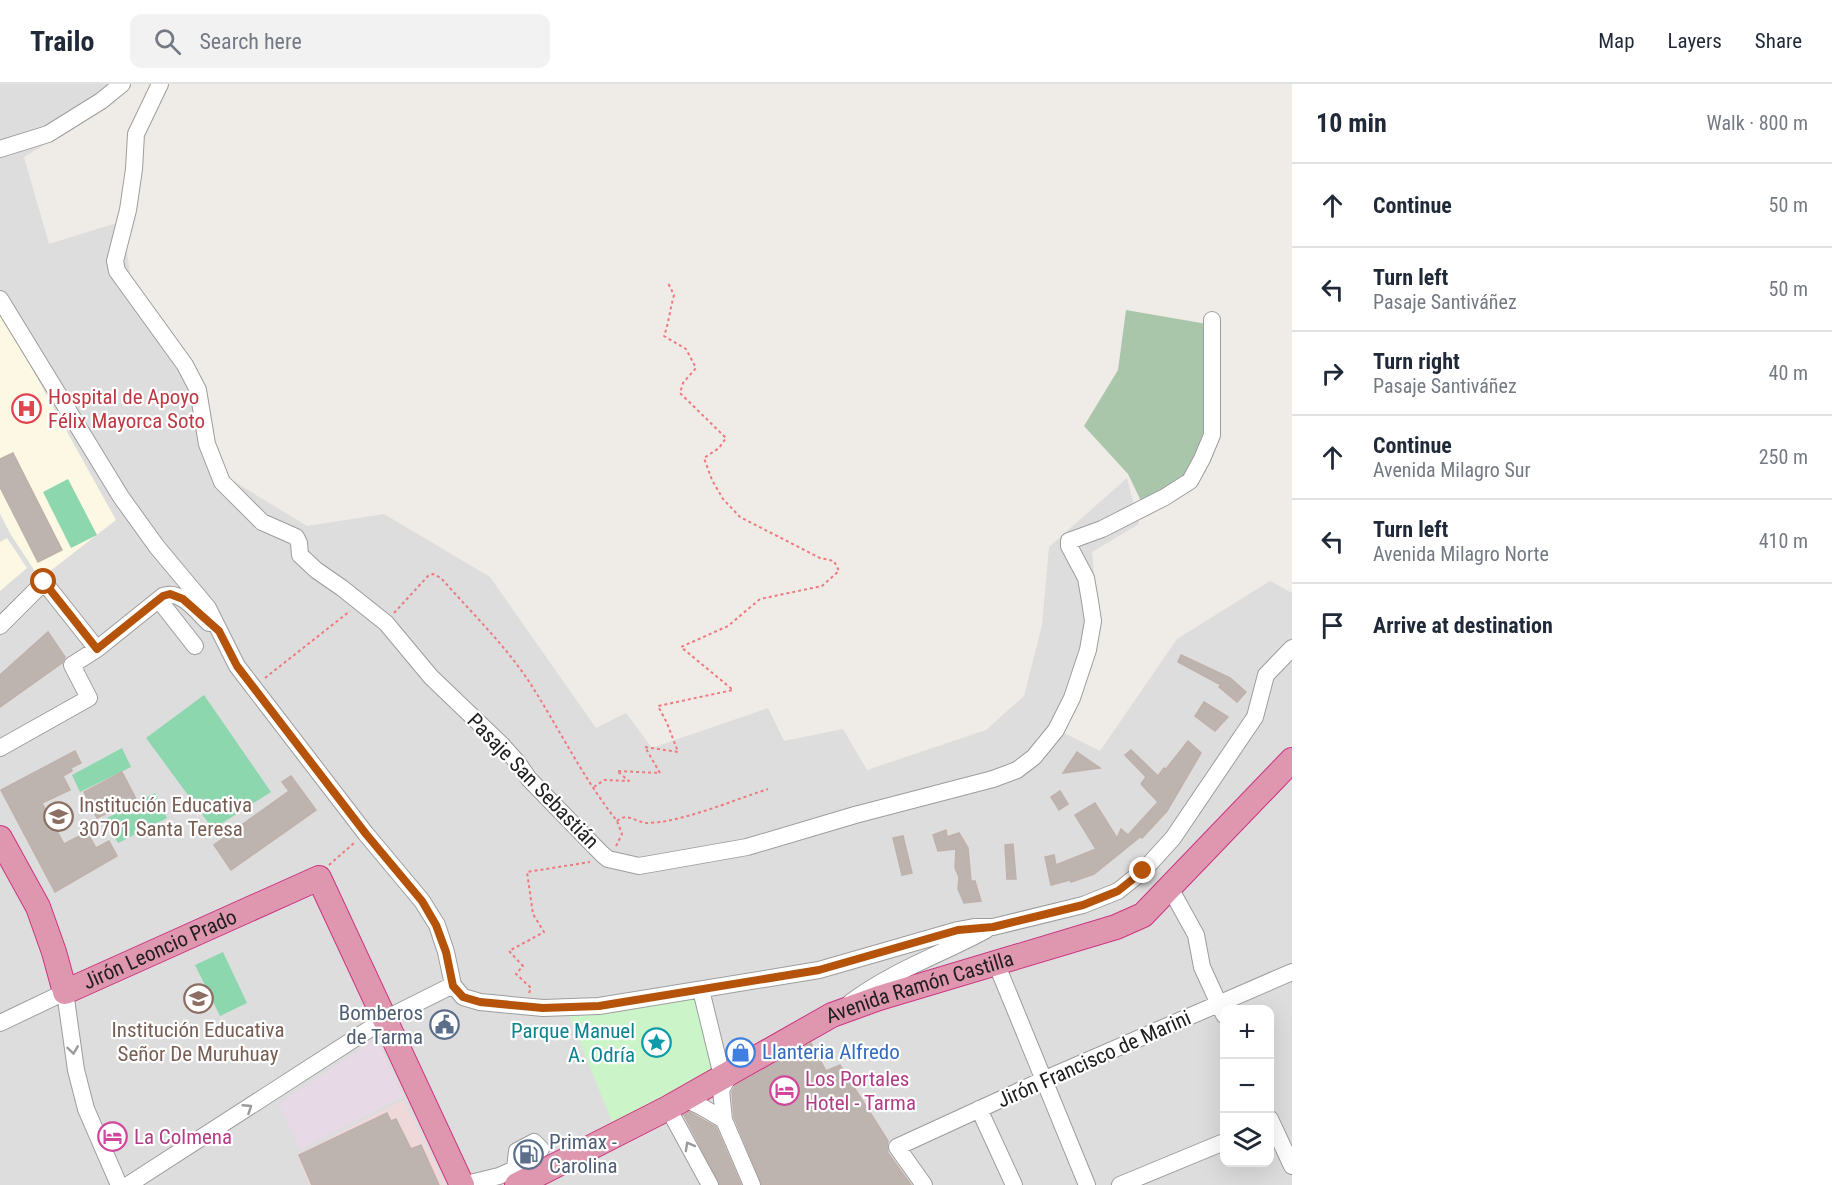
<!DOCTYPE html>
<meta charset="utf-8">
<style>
:root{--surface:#fff;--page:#f2f2f3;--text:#1f2937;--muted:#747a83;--line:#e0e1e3}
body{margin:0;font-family:"Roboto Condensed",sans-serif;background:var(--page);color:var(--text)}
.controls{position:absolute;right:18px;bottom:18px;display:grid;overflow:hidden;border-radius:12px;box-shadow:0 6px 24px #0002}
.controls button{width:54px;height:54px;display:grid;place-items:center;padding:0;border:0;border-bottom:2px solid var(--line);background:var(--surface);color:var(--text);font:30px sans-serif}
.stop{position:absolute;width:18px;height:18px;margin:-14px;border:4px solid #b45309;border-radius:50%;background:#fff}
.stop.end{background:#b45309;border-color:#fff;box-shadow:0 2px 6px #0008}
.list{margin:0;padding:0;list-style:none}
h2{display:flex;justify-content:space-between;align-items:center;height:78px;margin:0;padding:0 24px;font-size:26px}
h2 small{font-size:20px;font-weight:400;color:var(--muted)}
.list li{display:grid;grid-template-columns:39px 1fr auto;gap:18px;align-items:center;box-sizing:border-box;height:84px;padding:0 24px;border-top:2px solid var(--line)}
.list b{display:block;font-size:22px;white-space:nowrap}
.list p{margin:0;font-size:20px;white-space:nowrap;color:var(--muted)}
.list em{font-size:20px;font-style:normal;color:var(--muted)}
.icon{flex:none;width:33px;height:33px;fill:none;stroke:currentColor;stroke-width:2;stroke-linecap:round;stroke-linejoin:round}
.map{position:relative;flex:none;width:1292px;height:1101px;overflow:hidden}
header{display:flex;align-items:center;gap:36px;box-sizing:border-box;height:84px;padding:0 30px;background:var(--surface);border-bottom:2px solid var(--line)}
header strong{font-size:28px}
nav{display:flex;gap:33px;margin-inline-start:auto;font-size:21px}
.search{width:420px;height:54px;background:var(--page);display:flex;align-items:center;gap:15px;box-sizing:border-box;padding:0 21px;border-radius:12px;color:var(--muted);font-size:22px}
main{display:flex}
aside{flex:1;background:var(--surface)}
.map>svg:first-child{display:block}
.residential{fill:#ddd;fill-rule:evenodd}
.commercial{fill:#eed8da}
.industrial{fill:#e8d9e7}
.education{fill:#fcf8e3}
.cemetery{fill:#aac6aa}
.park{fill:#cbf5c8}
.pitch{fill:#8cd7ae}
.building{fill:#bdb4b0;stroke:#c0b0aa;stroke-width:1.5}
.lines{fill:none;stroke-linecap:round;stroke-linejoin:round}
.minor-tunnel{stroke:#c6c2bf;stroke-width:16;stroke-dasharray:16 8;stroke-linecap:butt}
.minor-casing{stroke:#9d9d9d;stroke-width:18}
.highway-casing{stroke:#cc3580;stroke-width:26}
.path{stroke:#ee797f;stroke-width:2;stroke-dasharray:3 3;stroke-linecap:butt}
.minor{stroke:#fff;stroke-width:16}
.highway{stroke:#df96af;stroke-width:24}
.oneway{stroke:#9b9b9b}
.route{stroke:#b45309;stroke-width:8}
.labels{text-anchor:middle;stroke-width:4.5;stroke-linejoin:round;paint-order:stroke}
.health-label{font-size:21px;fill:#be3a42;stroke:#fff;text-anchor:start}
.street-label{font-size:21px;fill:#202020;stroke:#fff}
.education-label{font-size:21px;fill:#785e54;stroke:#fff;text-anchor:start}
.service-label{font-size:21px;fill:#4e5e75;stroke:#fff;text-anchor:end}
.culture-label{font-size:21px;fill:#0d838f;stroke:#fff;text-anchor:end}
.shop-label{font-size:21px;fill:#366cbe;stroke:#fff;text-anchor:start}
.hotel-label{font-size:21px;fill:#b23c85;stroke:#fff;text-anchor:start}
</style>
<header>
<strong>Trailo</strong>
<div class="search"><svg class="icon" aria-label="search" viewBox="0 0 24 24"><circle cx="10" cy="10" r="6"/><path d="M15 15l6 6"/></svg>Search here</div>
<nav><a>Map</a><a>Layers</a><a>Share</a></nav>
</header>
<main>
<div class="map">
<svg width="1292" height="1101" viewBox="0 0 1292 1101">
<rect width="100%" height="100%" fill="#efebe7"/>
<path class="residential" d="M0,0H117L115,19L24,73L49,160L123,137L134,221L192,303L230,395L307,442L384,430L490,493L596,644L626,629L652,664L768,624L784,657L843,645L867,686L986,646L1024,612L1042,541L1049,463L1127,394L1139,440L1092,468L1098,533L1058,646L1100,667L1177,555L1270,497L1292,509V1101H0ZM1224,926H1270V1078H1224Z"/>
<path class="commercial" d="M403,1016L447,1101H309L297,1071Z"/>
<path class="industrial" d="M376,954L403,1012L300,1066L279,1020Z"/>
<path class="education" d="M0,227L116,436L40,495L11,451L0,430Z
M7,454L27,484L0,507V458Z"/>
<path class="cemetery" d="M1126,226L1207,240L1205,347L1193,381L1177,400L1142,419L1128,390L1084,342L1118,286Z"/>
<path class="park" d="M699,912L715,983L613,1040L568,929Z"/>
<path class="pitch" d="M68,395L97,451L71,464L43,408Z
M204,611L271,708L213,745L146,654Z
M122,664L131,683L80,708L72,691Z
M155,709L167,734L118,759L105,735Z
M223,868L247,919L220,932L195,881Z"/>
<path class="building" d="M13,369L62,466L38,478L0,403V375Z
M48,548L65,573L62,579L0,623V591Z
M1181,571L1230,594L1246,608L1237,618L1219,603L1221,601L1178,578Z
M1204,618L1228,633L1215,647L1195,632Z
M1188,657L1201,669L1167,727L1142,754L1140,753L1094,790L1071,798L1070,796L1051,801L1045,773L1054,771L1056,781L1096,765L1075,731L1095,719L1117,754L1121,745L1128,751L1158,718L1141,700L1146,693L1125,671L1131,666L1158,692L1164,684L1166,685Z
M75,667L81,679L71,684L72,687L63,692L70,706L42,719L64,760L87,748L96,764L109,757L117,772L55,808L1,706Z
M1077,668L1100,684L1063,689Z
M122,688L136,715L97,734L84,708Z
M291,692L316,726L231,786L214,761L289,707L282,698Z
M1060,707L1068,720L1059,726L1051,713Z
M946,746L947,753L959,749L968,764L971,797H975L981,817L964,819L958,805L959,793L955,784L956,765L938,767L933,751Z
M903,752L912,789L902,791L893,754Z
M1013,760L1016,795H1007L1005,761Z
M811,959L826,987L840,981L888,1057L887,1063L888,1069L911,1101H762L734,1033L732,1008L735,1002Z
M689,1028L716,1043L741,1101H720L684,1031Z
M387,1029L391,1037L396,1035L411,1065L421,1061L439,1101H312L299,1071Z"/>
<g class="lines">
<path class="minor-tunnel" d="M523,1074L537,1067"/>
<defs>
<path id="minor" d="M160,0L136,50L134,85L128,126L115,177L117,187L185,281L198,306L207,360L222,398L262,438L296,453L299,459L300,471L316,486L342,504L386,539L431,593L502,661L518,679L529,695L602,770L608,775L639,782L747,763L855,731L993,695L1017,686L1034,673L1056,646L1072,614L1088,566L1093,537L1090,517L1086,494L1069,462V457L1102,445L1165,413L1190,397L1202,375L1212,351V236
M0,65L48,50L101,17L122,0
M0,215L121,413L157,463L208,524L237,582L366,750L422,817L437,841L446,868L453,901
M159,516L195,562
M0,542L44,498L97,565
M0,664L89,614L72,581L97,565L163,512C181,505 197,528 209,539
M1170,804L1196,851L1202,883L1224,931
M996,879L1087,1101
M453,901L463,913L480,918L543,924L599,922L819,886L958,846L974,843H993L1083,821L1118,807L1143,787L1173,754L1255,633L1266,591L1292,564
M701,906L722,992
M851,918C894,886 940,871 986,846
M0,939L65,908L76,986L86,1025L119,1101
M730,990L721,1006L724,1036L752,1101
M683,1014L702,1023L724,1036
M668,1024L710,1101
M979,1025L1014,1101
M1270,1035L1292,1082
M128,1101L385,935L453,901
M462,1101L499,1092L515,1085L517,1067L534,1058L541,1065
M924,1101L897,1063L1043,996L1292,888
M1120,1101L1224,1058"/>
<g id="highway">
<path id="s1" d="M0,754L38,823L54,868L65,908L319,794L462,1101"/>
<path id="s2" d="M517,1101L668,1024L832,931L879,914L1116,843L1143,831L1292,676"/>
</g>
</defs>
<use href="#minor" class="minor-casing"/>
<use href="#highway" class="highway-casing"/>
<path class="path" d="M394,529L428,492L433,490L441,494C470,527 503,559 528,596C558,642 582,693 617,737L622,750L616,762
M265,594L350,527
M594,703L604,696L629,697L617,687L660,689L645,663L678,668L667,639L658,622L733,606L681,563L728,542L760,515L822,502L839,487L834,477L820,474L740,433L723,415L712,396L704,374L719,364L726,354L680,309L683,299L696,284L686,265L664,252C669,238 670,225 674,211L668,199
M617,737C627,728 635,738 647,739C651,739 657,738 661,738C697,732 734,716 768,705
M329,781L354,759
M529,909L531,904L516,890L523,882L509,867L544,848L533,830L527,788L590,778"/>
<use href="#minor" class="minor"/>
<use href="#highway" class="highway"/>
</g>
<defs><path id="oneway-chevron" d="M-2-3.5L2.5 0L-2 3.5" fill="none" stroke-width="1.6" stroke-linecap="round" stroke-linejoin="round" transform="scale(1.5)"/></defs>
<g class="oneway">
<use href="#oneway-chevron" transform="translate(73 966) rotate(82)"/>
<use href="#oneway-chevron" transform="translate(248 1024) rotate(-33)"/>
<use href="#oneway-chevron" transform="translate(689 1062) rotate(-119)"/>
</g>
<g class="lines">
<path class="route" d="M44,498L97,565L163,512L170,510L183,515L219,547L237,582L366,750L422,817L436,841L446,868L453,902L463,913L480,918L543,924L599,922L819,886L958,846L993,843L1083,821L1118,807L1143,787"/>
</g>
<defs>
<symbol id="hospital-ring" viewBox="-11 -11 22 22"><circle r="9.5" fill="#fff" stroke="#e0444e" stroke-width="1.5"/><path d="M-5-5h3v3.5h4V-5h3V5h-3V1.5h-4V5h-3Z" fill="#e0444e"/></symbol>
<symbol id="school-ring" viewBox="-11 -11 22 22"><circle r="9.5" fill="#fff" stroke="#8d6e63" stroke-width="1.5"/><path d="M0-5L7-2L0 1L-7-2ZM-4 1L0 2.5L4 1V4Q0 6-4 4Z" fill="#8d6e63"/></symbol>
<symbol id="civic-ring" viewBox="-11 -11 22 22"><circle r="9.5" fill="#fff" stroke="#5c6f8a" stroke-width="1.5"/><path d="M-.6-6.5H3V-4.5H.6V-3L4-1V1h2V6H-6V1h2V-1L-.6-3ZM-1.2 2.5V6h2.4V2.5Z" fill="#5c6f8a"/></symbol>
<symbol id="sight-ring" viewBox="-11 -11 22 22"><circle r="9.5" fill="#fff" stroke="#0f9aa8" stroke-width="1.5"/><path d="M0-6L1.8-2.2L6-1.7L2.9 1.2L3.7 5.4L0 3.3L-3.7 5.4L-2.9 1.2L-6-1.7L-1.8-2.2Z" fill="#0f9aa8"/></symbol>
<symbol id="shop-ring" viewBox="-11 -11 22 22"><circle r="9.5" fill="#fff" stroke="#3f7fe0" stroke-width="1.5"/><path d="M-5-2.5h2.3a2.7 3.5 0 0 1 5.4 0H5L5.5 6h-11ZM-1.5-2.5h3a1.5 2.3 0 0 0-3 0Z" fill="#3f7fe0"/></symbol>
<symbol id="hotel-ring" viewBox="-11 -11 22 22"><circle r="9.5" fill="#fff" stroke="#d1479c" stroke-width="1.5"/><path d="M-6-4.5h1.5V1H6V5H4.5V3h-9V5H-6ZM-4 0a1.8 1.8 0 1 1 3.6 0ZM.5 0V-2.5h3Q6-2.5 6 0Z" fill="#d1479c"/></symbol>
<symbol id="fuel-ring" viewBox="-11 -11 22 22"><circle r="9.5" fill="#fff" stroke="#5c6f8a" stroke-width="1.5"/><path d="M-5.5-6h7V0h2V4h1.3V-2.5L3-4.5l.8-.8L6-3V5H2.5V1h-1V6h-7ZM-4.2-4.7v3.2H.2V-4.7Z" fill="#5c6f8a"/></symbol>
</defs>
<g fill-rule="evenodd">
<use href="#hospital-ring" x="10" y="308" width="33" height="33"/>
<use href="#school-ring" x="42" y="716" width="33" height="33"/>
<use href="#school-ring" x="182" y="898" width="33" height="33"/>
<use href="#civic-ring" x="428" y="924" width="33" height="33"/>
<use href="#sight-ring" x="640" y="942" width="33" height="33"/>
<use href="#shop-ring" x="724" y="952" width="33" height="33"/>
<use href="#hotel-ring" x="768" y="990" width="33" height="33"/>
<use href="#hotel-ring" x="96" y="1036" width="33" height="33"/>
<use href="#fuel-ring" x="512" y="1054" width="33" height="33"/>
</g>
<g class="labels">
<g class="health-label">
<text x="48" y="320">Hospital de Apoyo<tspan x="48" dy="24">Félix Mayorca Soto</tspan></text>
</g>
<g class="street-label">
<text transform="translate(533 697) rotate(46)" y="7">Pasaje San Sebastián</text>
<text dy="7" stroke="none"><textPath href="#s1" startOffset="272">Jirón Leoncio Prado</textPath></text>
<text dy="7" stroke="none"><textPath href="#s2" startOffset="450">Avenida Ramón Castilla</textPath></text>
<text transform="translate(1094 975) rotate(-24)" y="7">Jirón Francisco de Marini</text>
</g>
<g class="education-label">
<text x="79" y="728">Institución Educativa<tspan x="79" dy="24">30701 Santa Teresa</tspan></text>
<text x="198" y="953" text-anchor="middle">Institución Educativa<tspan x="198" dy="24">Señor De Muruhuay</tspan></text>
</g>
<g class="service-label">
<text x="423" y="936">Bomberos<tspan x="423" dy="24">de Tarma</tspan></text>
<text x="549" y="1065" text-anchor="start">Primax -<tspan x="549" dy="24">Carolina</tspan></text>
</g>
<g class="culture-label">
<text x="635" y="954">Parque Manuel<tspan x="635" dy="24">A. Odría</tspan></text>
</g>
<g class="shop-label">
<text x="762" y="975">Llanteria Alfredo</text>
</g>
<g class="hotel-label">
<text x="805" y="1002">Los Portales<tspan x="805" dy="24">Hotel - Tarma</tspan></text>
<text x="134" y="1060">La Colmena</text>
</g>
</g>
</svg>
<div class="controls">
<button>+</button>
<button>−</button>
<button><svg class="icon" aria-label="layers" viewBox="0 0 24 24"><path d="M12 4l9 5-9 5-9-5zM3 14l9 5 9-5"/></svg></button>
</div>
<div class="stop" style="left:44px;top:498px"></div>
<div class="stop end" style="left:1143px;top:787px"></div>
</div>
<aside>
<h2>10 min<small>Walk · 800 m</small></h2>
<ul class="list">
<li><svg class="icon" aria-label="ahead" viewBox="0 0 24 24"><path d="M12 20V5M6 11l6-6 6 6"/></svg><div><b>Continue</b></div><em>50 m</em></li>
<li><svg class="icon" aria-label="left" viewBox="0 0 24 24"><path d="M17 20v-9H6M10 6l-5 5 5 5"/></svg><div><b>Turn left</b><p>Pasaje Santiváñez</p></div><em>50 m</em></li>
<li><svg class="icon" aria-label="right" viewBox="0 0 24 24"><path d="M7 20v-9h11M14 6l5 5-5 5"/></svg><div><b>Turn right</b><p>Pasaje Santiváñez</p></div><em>40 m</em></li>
<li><svg class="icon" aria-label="ahead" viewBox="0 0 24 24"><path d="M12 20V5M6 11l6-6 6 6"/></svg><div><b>Continue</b><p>Avenida Milagro Sur</p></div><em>250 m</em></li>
<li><svg class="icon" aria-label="left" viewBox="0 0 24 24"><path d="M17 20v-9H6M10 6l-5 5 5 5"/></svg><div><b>Turn left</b><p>Avenida Milagro Norte</p></div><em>410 m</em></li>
<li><svg class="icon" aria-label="arrive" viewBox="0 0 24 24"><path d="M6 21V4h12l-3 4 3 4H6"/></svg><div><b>Arrive at destination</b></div></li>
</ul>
</aside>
</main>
